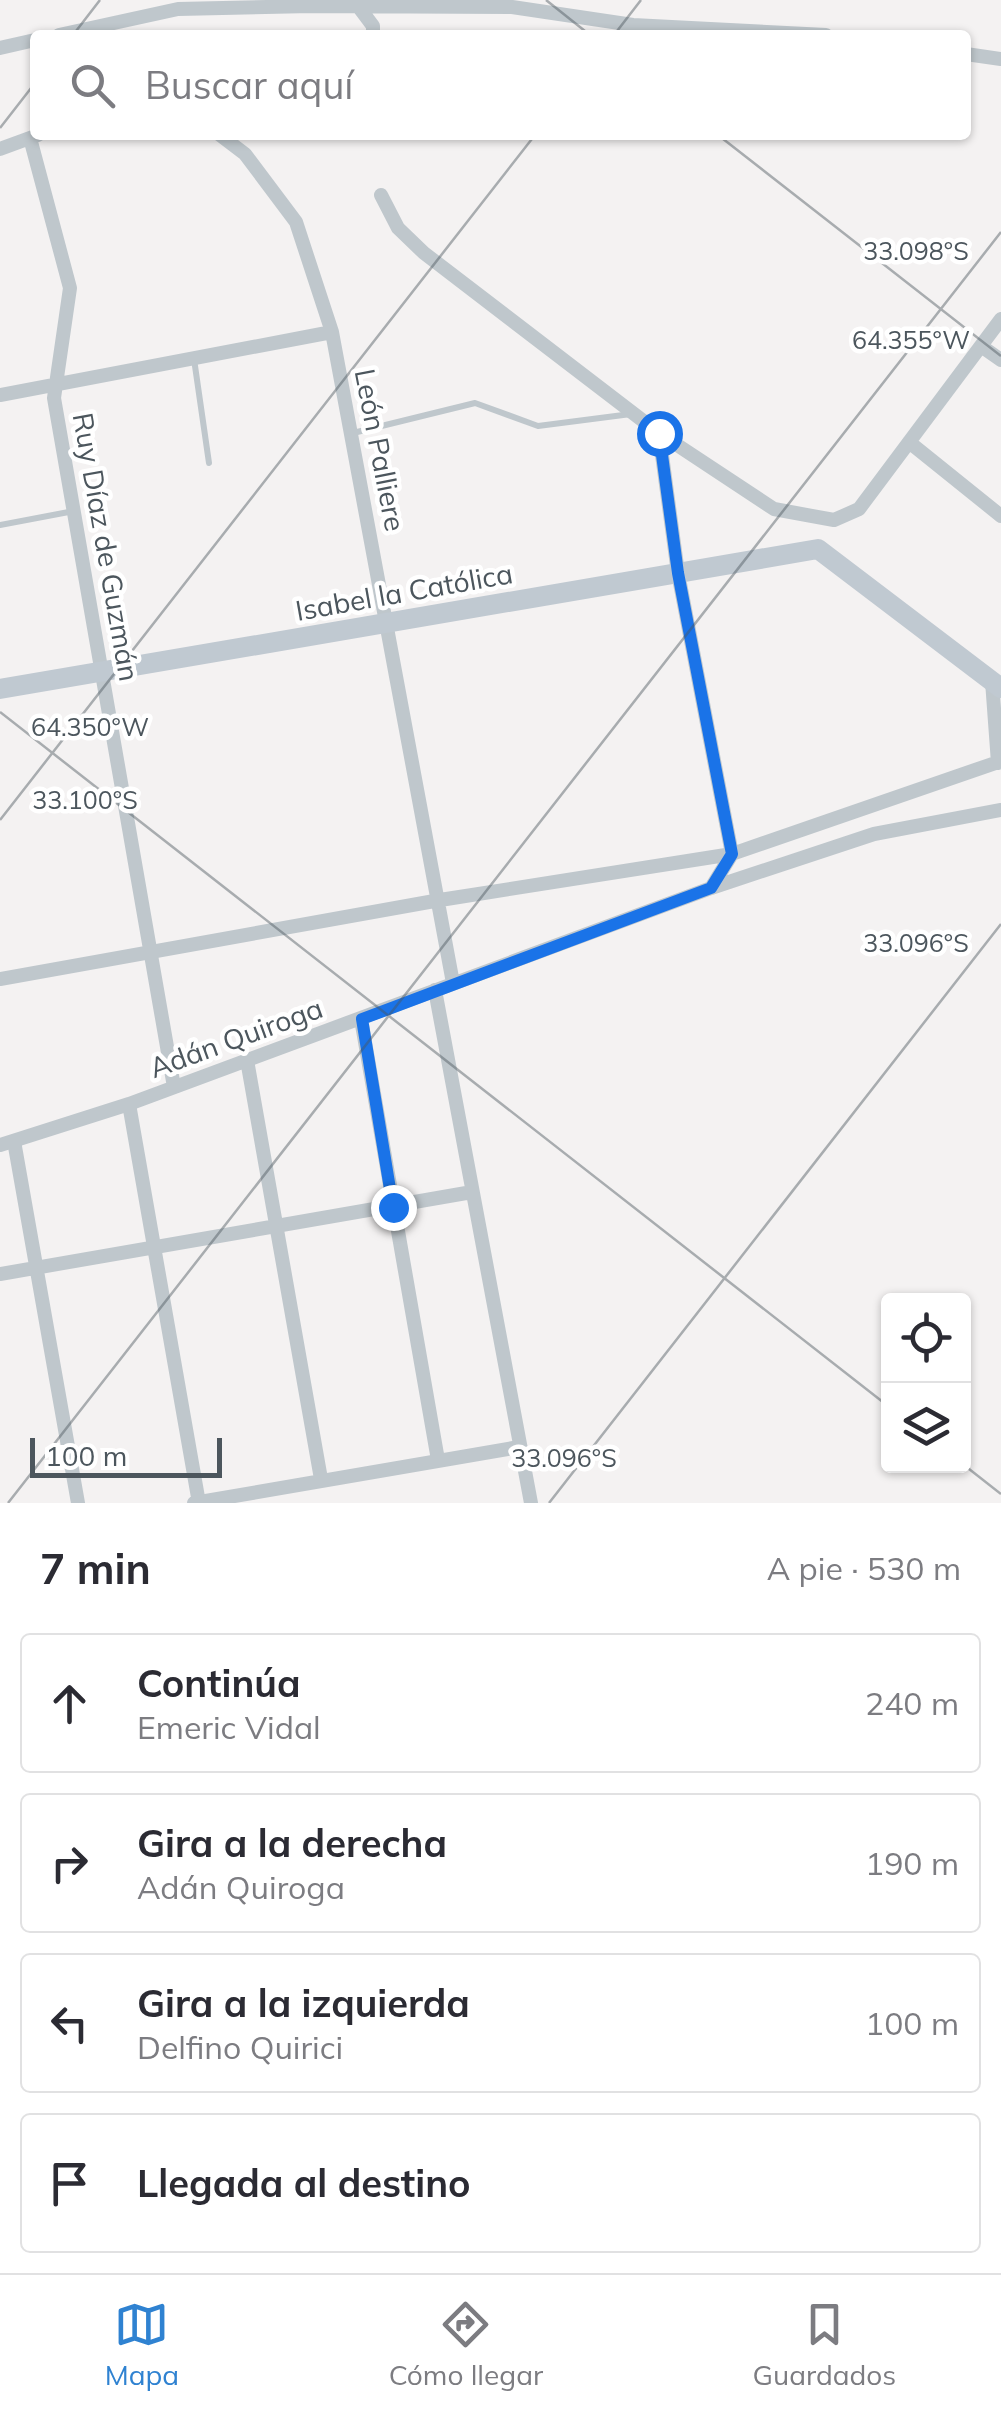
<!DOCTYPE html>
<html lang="es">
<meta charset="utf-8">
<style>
:root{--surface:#fff;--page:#f2f2f3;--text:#2b2b33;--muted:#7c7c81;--line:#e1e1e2;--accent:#2f82d1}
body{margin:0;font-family:Mulish,sans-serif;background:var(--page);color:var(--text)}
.controls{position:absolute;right:30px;bottom:30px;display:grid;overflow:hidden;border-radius:10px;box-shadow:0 2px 8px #0004}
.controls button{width:90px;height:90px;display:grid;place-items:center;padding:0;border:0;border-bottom:2px solid var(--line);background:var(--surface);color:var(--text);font:50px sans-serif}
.scale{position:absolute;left:30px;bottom:25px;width:192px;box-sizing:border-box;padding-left:10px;border:5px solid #4c565d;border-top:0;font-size:28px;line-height:35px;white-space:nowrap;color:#4c565d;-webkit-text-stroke:8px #fff;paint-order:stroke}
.stop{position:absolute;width:30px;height:30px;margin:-22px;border:8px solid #1a73e8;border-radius:50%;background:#fff}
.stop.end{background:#1a73e8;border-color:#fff;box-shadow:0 2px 10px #0008}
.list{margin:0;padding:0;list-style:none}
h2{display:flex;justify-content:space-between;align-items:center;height:130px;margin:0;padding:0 40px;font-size:42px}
h2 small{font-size:32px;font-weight:400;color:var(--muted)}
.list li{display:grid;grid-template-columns:65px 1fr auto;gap:30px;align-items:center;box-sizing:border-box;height:140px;margin:0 20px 20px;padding:0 20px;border:2px solid var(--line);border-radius:10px}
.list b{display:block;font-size:38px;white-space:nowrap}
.list p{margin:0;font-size:32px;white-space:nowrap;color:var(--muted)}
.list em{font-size:32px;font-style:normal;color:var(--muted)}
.icon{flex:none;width:55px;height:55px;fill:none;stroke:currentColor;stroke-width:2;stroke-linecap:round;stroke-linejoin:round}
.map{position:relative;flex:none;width:1001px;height:1503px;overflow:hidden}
.search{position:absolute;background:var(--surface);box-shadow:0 2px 8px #0004;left:30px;right:30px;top:30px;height:110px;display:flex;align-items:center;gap:25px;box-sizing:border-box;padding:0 35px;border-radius:10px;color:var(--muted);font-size:38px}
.sheet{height:770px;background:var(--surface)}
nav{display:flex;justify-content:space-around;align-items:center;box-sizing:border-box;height:140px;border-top:2px solid var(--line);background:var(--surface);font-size:28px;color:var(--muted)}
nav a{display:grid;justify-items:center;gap:5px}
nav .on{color:var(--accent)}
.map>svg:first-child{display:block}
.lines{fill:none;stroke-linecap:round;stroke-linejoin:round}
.lane{stroke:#bfc7cc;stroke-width:6}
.street{stroke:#bfc7cc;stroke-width:14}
.secondary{stroke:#c0c9d1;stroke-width:20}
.route{stroke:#1a73e8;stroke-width:12}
.ticks{fill:none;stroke:#4c565d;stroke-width:2.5;stroke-opacity:0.45}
.labels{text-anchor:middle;stroke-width:9;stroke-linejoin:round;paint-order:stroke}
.street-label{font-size:28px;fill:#4c565d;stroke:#fff}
.ticks-label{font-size:25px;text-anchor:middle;fill:#4c565d;stroke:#fff;stroke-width:9;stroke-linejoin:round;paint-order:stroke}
</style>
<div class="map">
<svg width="1001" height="1503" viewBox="0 0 1001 1503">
<rect width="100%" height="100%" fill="#f4f2f2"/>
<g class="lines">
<path class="lane" d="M194,359L209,463
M353,433L475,403L538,426L631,414
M0,525L74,511"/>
<path class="street" d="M358,6L373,26V35
M59,35L178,9L311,6L512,7L633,25L826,35
M0,48L35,40
M966,54L1001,59
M220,135L245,154L296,222L332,332L453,983
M30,138L70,288L54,398L174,1087
M0,149L38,135
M381,195L398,228L424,253L659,433L774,509L834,520L859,509L1001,319
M981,346L1001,360
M0,395L332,332
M659,433L678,573L732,854L711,888
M909,442L1001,516
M992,681L998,763
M0,979L440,900L732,854L1001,761
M435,990L531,1503
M361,1019L438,1460
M247,1060L321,1479
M129,1104L199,1503
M14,1141L78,1503
M0,1145L129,1104L711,888L874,834L1001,810
M0,1274L472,1192
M194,1503L519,1447"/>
<path class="secondary" d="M0,689L818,549L1001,688"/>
</g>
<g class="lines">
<path class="route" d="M393,1207L362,1019L711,888L732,854L678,573L659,433"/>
</g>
<path class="ticks" d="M546,0L590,35M73,35L100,0M614,35L641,0M0,128L35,83M718,135L1001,356M0,712L888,1406M0,820L535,135M964,1465L1001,1494M8,1503L1001,232M549,1503L1001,924"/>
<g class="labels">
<g class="street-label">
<text transform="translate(380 450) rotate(79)" y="10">León Palliere</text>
<text transform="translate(106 547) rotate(80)" y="10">Ruy Díaz de Guzmán</text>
<text transform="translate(404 592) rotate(-10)" y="10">Isabel la Católica</text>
<text transform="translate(236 1038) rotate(-20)" y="10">Adán Quiroga</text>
</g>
</g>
<g class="ticks-label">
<text x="916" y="260">33.098°S</text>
<text x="911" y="349">64.355°W</text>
<text x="90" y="736">64.350°W</text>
<text x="85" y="809">33.100°S</text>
<text x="916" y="952">33.096°S</text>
<text x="564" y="1467">33.096°S</text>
</g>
</svg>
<div class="controls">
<button><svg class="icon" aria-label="locate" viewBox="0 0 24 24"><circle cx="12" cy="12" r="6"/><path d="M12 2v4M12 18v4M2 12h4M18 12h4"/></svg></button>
<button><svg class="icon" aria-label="layers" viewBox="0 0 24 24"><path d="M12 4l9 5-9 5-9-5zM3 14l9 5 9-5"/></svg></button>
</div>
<div class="scale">100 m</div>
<div class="stop" style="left:659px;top:433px"></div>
<div class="stop end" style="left:393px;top:1207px"></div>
<div class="search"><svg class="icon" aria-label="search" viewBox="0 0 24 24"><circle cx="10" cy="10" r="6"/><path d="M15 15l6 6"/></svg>Buscar aquí</div>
</div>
<section class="sheet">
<h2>7 min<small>A pie · 530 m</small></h2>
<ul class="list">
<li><svg class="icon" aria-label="ahead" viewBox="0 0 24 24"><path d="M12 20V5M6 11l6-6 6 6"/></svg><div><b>Continúa</b><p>Emeric Vidal</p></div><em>240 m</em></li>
<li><svg class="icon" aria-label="right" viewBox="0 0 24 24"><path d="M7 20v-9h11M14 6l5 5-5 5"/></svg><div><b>Gira a la derecha</b><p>Adán Quiroga</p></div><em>190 m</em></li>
<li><svg class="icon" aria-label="left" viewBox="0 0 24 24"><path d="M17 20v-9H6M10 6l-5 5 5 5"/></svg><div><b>Gira a la izquierda</b><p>Delfino Quirici</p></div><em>100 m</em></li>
<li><svg class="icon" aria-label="arrive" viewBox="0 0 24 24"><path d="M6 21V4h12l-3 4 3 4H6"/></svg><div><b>Llegada al destino</b></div></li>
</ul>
</section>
<nav>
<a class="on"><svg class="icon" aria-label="map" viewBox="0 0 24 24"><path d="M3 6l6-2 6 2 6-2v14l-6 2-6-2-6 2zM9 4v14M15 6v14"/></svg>Mapa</a>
<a><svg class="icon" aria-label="directions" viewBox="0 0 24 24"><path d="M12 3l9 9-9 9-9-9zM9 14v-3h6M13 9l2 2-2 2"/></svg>Cómo llegar</a>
<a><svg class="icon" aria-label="saved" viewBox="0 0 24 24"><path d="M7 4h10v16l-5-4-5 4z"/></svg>Guardados</a>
</nav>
